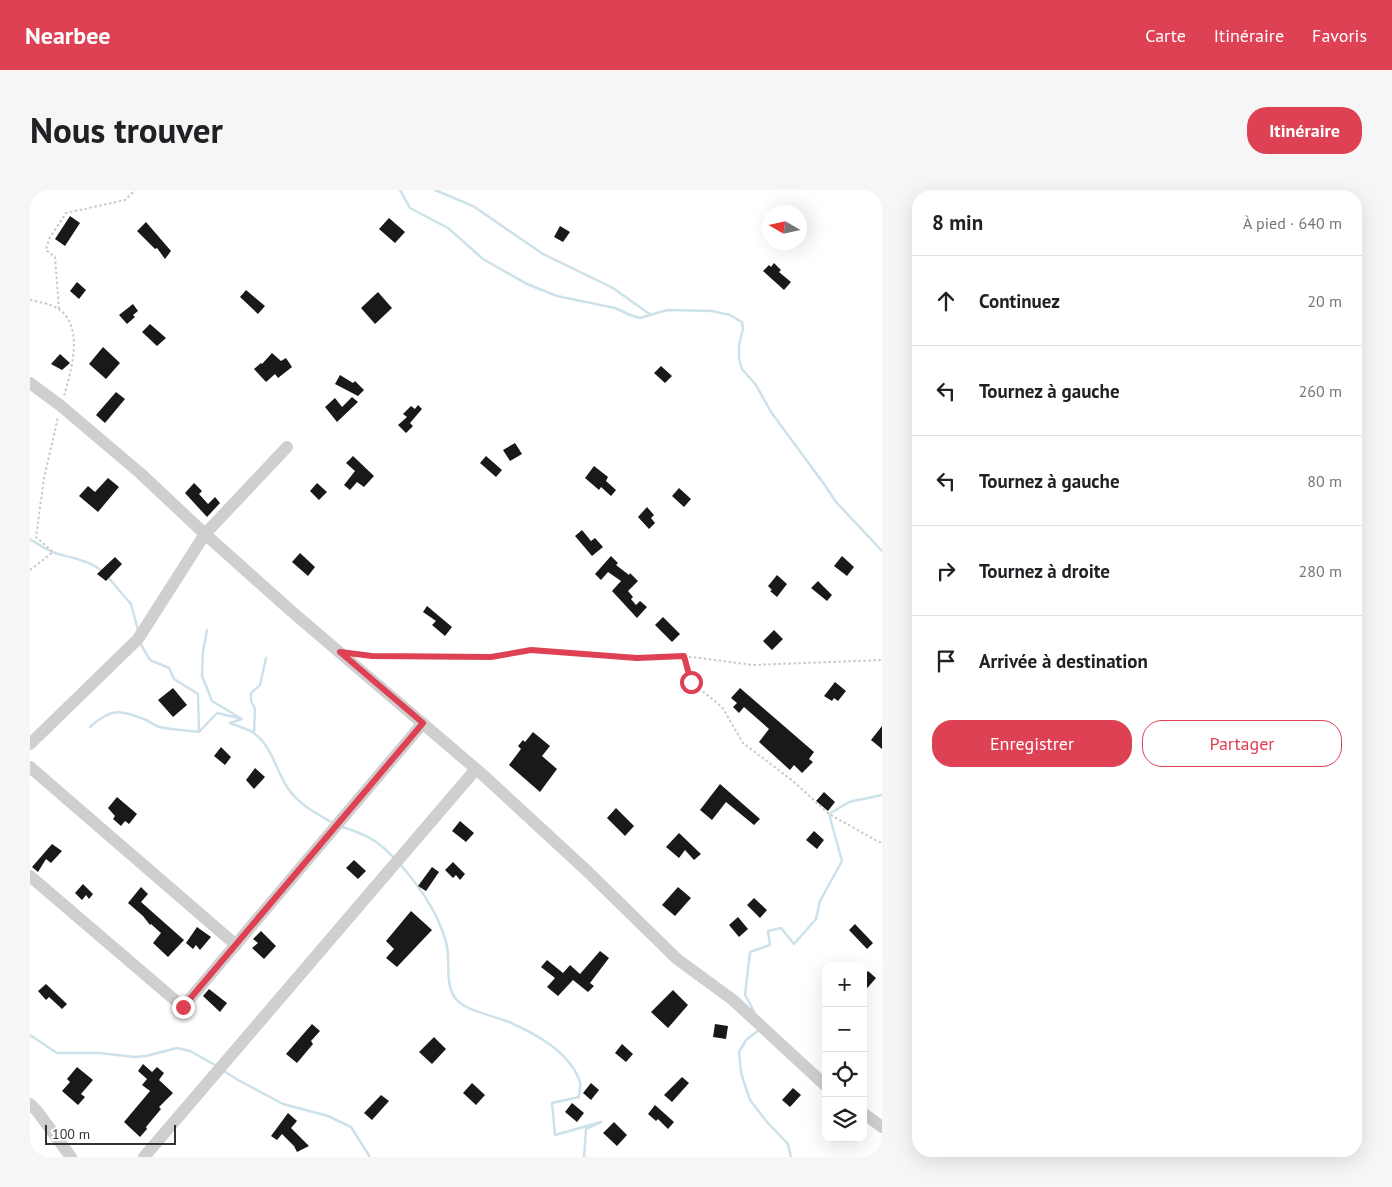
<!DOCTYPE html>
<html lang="fr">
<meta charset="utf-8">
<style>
:root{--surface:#fff;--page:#f6f6f6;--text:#202124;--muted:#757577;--line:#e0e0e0;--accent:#de4054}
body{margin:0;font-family:"PT Sans",sans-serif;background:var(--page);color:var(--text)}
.controls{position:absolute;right:15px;bottom:15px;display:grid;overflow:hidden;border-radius:10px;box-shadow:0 5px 20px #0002}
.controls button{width:45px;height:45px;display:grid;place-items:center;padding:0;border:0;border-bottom:1px solid var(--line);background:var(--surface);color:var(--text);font:25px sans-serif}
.compass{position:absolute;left:732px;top:15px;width:45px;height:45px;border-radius:50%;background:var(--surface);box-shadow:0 5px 20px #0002;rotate:279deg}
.scale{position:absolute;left:15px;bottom:12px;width:131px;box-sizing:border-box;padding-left:5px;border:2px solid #323232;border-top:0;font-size:14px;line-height:18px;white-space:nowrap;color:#323232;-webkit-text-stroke:4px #fff;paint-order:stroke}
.stop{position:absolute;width:15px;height:15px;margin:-11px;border:4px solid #de4054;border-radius:50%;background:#fff}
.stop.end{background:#de4054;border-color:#fff;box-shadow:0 1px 5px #0008}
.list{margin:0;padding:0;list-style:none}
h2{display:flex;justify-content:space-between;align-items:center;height:65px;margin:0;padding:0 20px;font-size:21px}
h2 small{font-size:16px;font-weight:400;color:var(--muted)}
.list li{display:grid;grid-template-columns:32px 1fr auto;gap:15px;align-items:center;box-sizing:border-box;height:90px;padding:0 20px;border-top:1px solid var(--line)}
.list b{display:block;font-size:19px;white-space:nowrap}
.list em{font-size:16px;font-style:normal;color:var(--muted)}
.actions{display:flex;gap:10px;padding:15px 20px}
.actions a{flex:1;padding:11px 0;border:1px solid var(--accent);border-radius:20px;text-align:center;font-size:18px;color:var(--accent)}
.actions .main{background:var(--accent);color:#fff}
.icon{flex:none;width:28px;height:28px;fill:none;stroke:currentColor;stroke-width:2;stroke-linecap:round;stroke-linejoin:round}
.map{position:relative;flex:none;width:852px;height:967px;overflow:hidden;border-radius:20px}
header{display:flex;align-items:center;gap:30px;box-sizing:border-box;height:70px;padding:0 25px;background:var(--accent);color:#fff}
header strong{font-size:24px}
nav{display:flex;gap:28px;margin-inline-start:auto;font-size:18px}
.intro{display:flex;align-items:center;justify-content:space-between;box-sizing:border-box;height:120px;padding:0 30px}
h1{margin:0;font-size:35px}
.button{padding:12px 22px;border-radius:20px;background:var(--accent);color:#fff;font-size:18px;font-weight:700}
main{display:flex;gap:30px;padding:0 30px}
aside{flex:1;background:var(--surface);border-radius:20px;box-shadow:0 5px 20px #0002}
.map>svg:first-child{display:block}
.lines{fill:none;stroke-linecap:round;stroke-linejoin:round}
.stream{stroke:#cde1ea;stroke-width:2.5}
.building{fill:#191919}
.path{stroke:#c9c9c9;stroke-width:2;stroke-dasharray:2.5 2.5;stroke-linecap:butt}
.minor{stroke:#cfcfcf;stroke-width:12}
.route{stroke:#de4054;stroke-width:6}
</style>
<header>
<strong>Nearbee</strong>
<nav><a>Carte</a><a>Itinéraire</a><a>Favoris</a></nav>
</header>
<div class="intro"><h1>Nous trouver</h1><a class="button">Itinéraire</a></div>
<main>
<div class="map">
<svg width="852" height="967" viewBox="0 0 852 967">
<rect width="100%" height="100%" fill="#fff"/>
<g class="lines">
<!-- stream -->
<path class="stream" d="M370 0 380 18 418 38 453 69 497 94 527 106 585 118 600 125 610 128 637 120 682 121 700 125 712 132 713 139 709 155V169L712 179 726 195 741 222 794 294 806 312 852 361
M405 0 443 16 513 64 583 98 621 125
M0 349C8 354 16 360 25 363 41 368 60 370 73 382
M77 386 101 414 108 440
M177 440 173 461 172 486 182 511 212 529 200 533C207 536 222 540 225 544 242 557 246 580 257 597 268 614 286 623 303 633
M110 453 120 470 139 478 144 489 168 504 169 542 187 523 209 528
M60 537C81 518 90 519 116 530 121 532 125 536 130 537 142 540 156 540 169 542
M224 542 225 519 221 511V503L230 495 236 468
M310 636C334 644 347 649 364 668
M370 674C390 697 408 722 416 752 422 771 411 802 433 815 446 823 464 826 479 832 506 844 540 862 550 892 551 896 549 903 549 907L522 913 525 945 571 932 556 939 554 967
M724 821 715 805 720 762 740 755 738 741 751 738 764 754 786 729 790 711 812 671 799 624 819 612 852 605
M729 840 716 850 709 862 711 883 720 910 737 932 758 954 761 967
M0 845 27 863H70L104 867 116 866 147 858 160 861 187 876
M194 881 208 890 253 914 298 926 321 937 340 967"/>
</g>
<!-- building -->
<path class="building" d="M40 26 50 33 35 56 25 49Z
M359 28 375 42 365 53 349 39Z
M116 32 141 61 135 69 127 58 125 59 107 41Z
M530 36 540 42 533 52 524 47Z
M744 73 751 80 749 82 761 92 754 100 733 81 739 75 741 77Z
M47 92 56 100 49 109 40 101Z
M216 100 235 116 228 124 210 107Z
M348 102 362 118 345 134 331 118Z
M103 114 108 121 103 125 105 127 97 134 89 125Z
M120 134 136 148 127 156 112 142Z
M73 157 90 173 76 189 59 174Z
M242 163 251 171 256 168 262 177 248 188 245 184 236 192 224 179 231 173 232 174Z
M30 164 40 173 32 180 21 174Z
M631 176 642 186 635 193 624 183Z
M310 185 323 193 325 191 334 200 328 206 305 194Z
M86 202 95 209 75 233 66 225Z
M322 207 328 212 307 232 295 217 305 208 312 217Z
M388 215 392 219 380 233 383 236 376 243 368 235 377 227 373 224 381 216 385 219Z
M485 253 492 264 480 271 473 260Z
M323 266 344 286 334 297 327 292 320 300 314 295 325 281 316 273Z
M456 266 472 280 466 287 450 273Z
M564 276 578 287 576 291 586 300 581 306 571 297 569 300 555 288Z
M78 288 89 297 68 322 49 306 58 296 65 302Z
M164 293 172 301 169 304 178 314 185 307 190 313 177 327 155 303Z
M287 293 297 302 289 310 280 301Z
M649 298 661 309 654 317 642 306Z
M617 317 624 325 621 328 625 333 619 339 608 327Z
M552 340 561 351 565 348 573 357 562 366 545 346Z
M270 363 285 377 278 386 262 372Z
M581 366 588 373 586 375 599 385 600 383 608 391 598 401 603 407 601 409 606 415 610 411 617 417 607 428 582 401 591 391 578 382 571 390 565 384Z
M812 366 824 377 817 386 804 376Z
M85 367 92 374 76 391 67 384Z
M747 385 757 394 747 407 740 401 742 400 738 396Z
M788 391 802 405 797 411 781 398Z
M397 416 422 437 415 446 402 435 406 431 393 422Z
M633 427 650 444 642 452 625 435Z
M744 440 753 449 742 460 733 451Z
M805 492 816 501 808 511 804 508 802 511 794 506Z
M143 498 157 515 143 527 128 510Z
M710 498 784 562 779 569 783 572 772 583 764 575 760 580 729 552 739 539 714 517 709 523 703 517 707 513 701 508Z
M852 536V559L841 550Z
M503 542 520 556 512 566 527 579 510 602 479 575 491 559 488 556 493 550 495 552Z
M191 557 201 567 195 575 184 566Z
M225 578 235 587 224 599 216 590Z
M690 594 730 629 724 635 696 612 682 630 670 620Z
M794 602 805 612 798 621 786 611Z
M87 607 107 624 99 634 95 631 91 636 83 629 85 626 78 618Z
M586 618 604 636 595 646 577 628Z
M430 631 444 643 436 652 422 641Z
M784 641 794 650 787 659 776 650Z
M649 643 671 664 664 670 655 660 649 668 636 657Z
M22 654 32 661 21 673 16 669 8 682 2 677Z
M324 670 336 681 328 689 316 678Z
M423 672 435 684 430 690 426 685 423 688 415 680Z
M402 677 409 682 396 701 388 696Z
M53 694 63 704 59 709 56 705 52 710 45 703Z
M111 697 118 704 111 712 154 750 138 767 123 753 131 743 121 734 120 735 113 726 98 713Z
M648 697 661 708 645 726 632 715Z
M724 708 737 720 730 728 717 715Z
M381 721 402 740 367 777 356 768 364 759 356 751Z
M708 727 718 739 709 747 699 735Z
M825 734 843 753 837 759 819 740Z
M167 737 181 747 170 760 166 755 163 759 156 753Z
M231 741 246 756 234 769 222 758 228 753 223 749Z
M570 761 579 768 560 793 564 796 558 802 543 790 528 806 517 797 525 788 511 777 517 770 533 783 540 775 550 784Z
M838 781 846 788 833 803V787Z
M16 794 37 814 32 819 19 807 16 810 8 801Z
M179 799 197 813 190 822 173 806Z
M643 800 658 815 638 838 621 822Z
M282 834 290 841 281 851 283 854 267 873 256 864Z
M685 834 698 836 696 849 683 847Z
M404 847 416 859 402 874 389 862Z
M592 854 603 864 596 872 585 863Z
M113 874 122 882 127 877 134 883 129 890 143 903 129 917 131 919 116 937 117 939 110 947 94 932 120 901 112 895 117 889 108 881Z
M47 877 63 890 51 904 55 907 48 915 32 901 40 892 37 889Z
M652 887 659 893 642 912 634 905Z
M442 893 455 905 446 915 433 903Z
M561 893 569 900 561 910 553 903Z
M763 898 771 905 760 917 752 910Z
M351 905 359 911 342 930 334 923Z
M542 913 554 923 547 932 535 922Z
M625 915 644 932 638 939 628 929 626 931 618 924Z
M258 923 267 931 261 938 279 956 267 962 264 956 252 944 247 950 241 946Z
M584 932 597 945 587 956 573 943Z"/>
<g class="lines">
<!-- path -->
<path class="path" d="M0 110C9 112 22 114 30 120 54 138 41 182 34 206
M29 119 25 67 16 60 19 49 36 23 95 10 105 0
M0 380 23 362 6 347 14 288 28 227
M327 464 342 466 461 467 501 460 607 468 654 466 661 492 692 517 713 553 763 591 799 624 849 652H852
M654 466 723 475 852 470"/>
<!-- minor -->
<path class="minor" d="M0 193 31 216 110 283 175 344 260 420 453 585 557 681 647 769 703 810 796 896
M0 554 108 449 175 344 257 257
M0 577 206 755
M0 686 153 817 393 533
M0 914 7 921 41 967
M833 923 852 937
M114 967 446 579"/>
</g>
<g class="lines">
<!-- route -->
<path class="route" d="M153 817 393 533 310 462 342 466 461 467 501 460 607 468 654 466 661 492"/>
</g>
</svg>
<div class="controls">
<button>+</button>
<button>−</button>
<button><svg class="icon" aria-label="locate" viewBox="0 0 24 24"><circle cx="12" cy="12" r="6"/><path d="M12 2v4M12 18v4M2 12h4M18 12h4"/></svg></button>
<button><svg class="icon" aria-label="layers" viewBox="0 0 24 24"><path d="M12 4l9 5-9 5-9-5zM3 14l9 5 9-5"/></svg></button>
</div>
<svg class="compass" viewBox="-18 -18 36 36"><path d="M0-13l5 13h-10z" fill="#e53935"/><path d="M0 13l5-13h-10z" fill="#757577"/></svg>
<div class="scale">100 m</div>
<div class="stop" style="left:661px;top:492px"></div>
<div class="stop end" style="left:153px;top:817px"></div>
</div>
<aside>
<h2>8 min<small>À pied · 640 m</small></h2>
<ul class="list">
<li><svg class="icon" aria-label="ahead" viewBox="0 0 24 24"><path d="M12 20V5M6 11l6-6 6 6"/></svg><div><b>Continuez</b></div><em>20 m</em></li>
<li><svg class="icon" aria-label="left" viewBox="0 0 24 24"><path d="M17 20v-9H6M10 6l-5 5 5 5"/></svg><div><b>Tournez à gauche</b></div><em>260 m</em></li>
<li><svg class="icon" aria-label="left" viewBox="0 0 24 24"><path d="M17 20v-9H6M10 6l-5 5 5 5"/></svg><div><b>Tournez à gauche</b></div><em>80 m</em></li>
<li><svg class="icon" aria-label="right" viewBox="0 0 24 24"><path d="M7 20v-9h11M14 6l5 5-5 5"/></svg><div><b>Tournez à droite</b></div><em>280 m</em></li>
<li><svg class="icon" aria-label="arrive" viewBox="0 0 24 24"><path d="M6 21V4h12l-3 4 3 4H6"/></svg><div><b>Arrivée à destination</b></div></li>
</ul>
<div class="actions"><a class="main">Enregistrer</a><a>Partager</a></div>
</aside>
</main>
